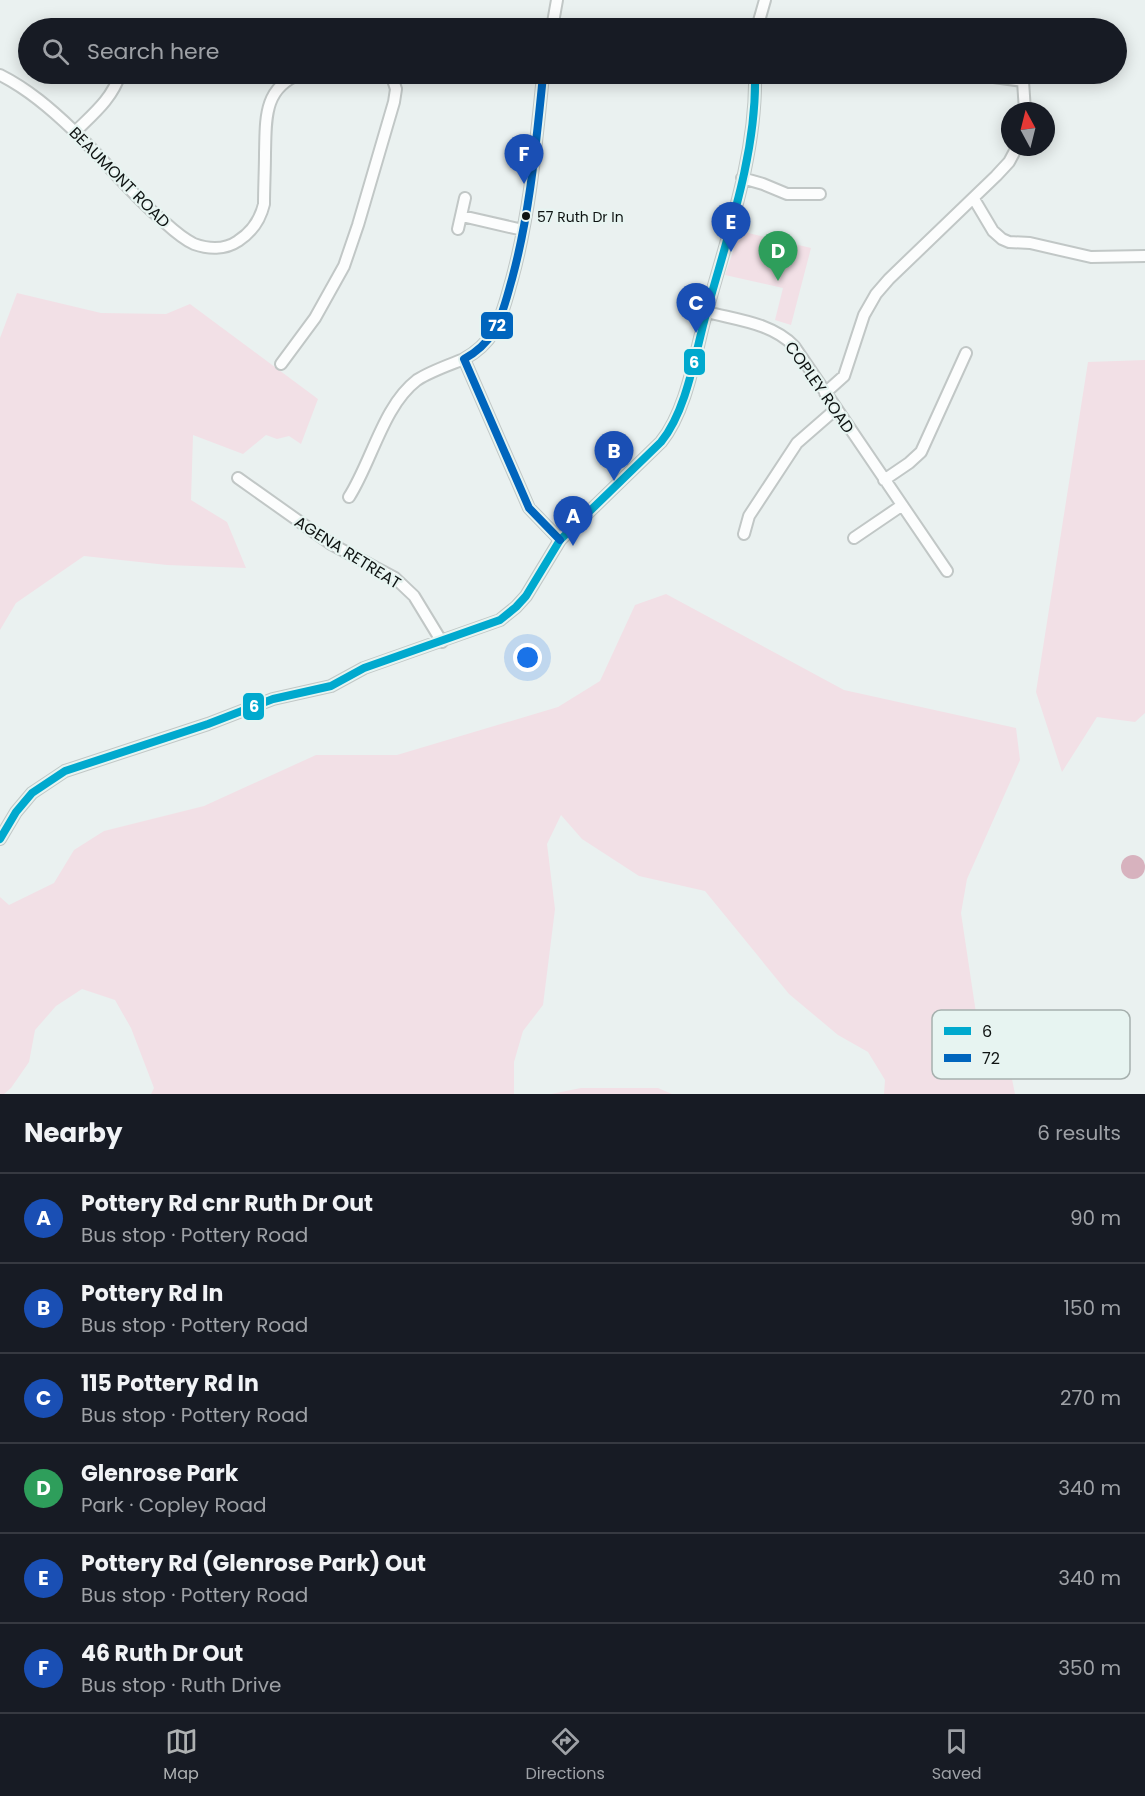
<!DOCTYPE html>
<meta charset="utf-8">
<style>
:root{--surface:#171b24;--page:#20242c;--text:#f1f3f6;--muted:#9ea1a6;--line:#363941;--accent:#aeb1b2}
body{margin:0;font-family:Poppins,sans-serif;background:var(--page);color:var(--text)}
.compass{position:absolute;left:1001px;top:102px;width:54px;height:54px;border-radius:50%;background:var(--surface);box-shadow:0 3px 15px #0003;rotate:353deg}
.you{position:absolute;left:528px;top:658px;width:21px;height:21px;margin:-15px;border:4px solid #fff;border-radius:50%;background:#1a73e8;box-shadow:0 0 0 9px #1a73e833}
.badge{display:grid;place-items:center;width:39px;height:39px;border-radius:50%;background:var(--accent);color:#fff;font-size:20px;font-weight:700}
.pin{position:absolute;translate:-50% -50px;filter:drop-shadow(0 2px 3px #0008)}
.pin::after{content:'';position:absolute;top:32px;width:21px;height:18px;background:inherit;clip-path:polygon(0 0,100% 0,50% 100%)}
.list{margin:0;padding:0;list-style:none}
h2{display:flex;justify-content:space-between;align-items:center;height:78px;margin:0;padding:0 24px;font-size:26px}
h2 small{font-size:20px;font-weight:400;color:var(--muted)}
.list li{display:grid;grid-template-columns:39px 1fr auto;gap:18px;align-items:center;box-sizing:border-box;height:90px;padding:0 24px;border-top:2px solid var(--line)}
.list b{display:block;font-size:22px;white-space:nowrap}
.list p{margin:0;font-size:20px;white-space:nowrap;color:var(--muted)}
.list em{font-size:20px;font-style:normal;color:var(--muted)}
.icon{flex:none;width:33px;height:33px;fill:none;stroke:currentColor;stroke-width:2;stroke-linecap:round;stroke-linejoin:round}
.map{position:relative;flex:none;width:1145px;height:1094px;overflow:hidden}
.search{position:absolute;background:var(--surface);box-shadow:0 3px 15px #0003;left:18px;right:18px;top:18px;height:66px;display:flex;align-items:center;gap:15px;box-sizing:border-box;padding:0 21px;border-radius:33px;color:var(--muted);font-size:22px}
.sheet{height:618px;background:var(--surface)}
nav{display:flex;justify-content:space-around;align-items:center;box-sizing:border-box;height:84px;border-top:2px solid var(--line);background:var(--surface);font-size:16px;color:var(--muted)}
nav a{display:grid;justify-items:center;gap:3px}
nav .on{color:var(--accent)}
.map>svg:first-child{display:block}
.green{fill:#f2e0e6}
.water{fill:#d7b2be}
.lines{fill:none;stroke-linecap:round;stroke-linejoin:round}
.minor-casing{stroke:#c1c7c6;stroke-width:14}
.minor{stroke:#fcfdfd;stroke-width:10}
.bus-1-casing{stroke:#e7f4f1;stroke-width:12}
.bus-2-casing{stroke:#e7f4f1;stroke-width:12}
.bus-1{stroke:#00a9ce;stroke-width:8}
.bus-2{stroke:#0065bd;stroke-width:8}
.bus-dot{fill:#0e1312;stroke:#e7f4f1;stroke-width:2}
.labels{text-anchor:middle;stroke-width:4.5;stroke-linejoin:round;paint-order:stroke}
.bus-label{font-size:14px;fill:#0e1312;stroke:#e7f4f1;text-anchor:start}
.street-label{font-size:16px;fill:#0e1312;stroke:#e7f4f1}
.key{fill:#e7f4f1;stroke:#a6b0ae;stroke-width:1.5}
.key-label{font-size:16px;fill:#0e1312}
.line-badge{stroke:#e7f4f1;stroke-width:2}
.badge-label{font-size:16px;text-anchor:middle;font-weight:bold;fill:#fff}
</style>
<div class="map">
<svg width="1145" height="1094" viewBox="0 0 1145 1094">
<rect width="100%" height="100%" fill="#eaf1f0"/>
<!-- green -->
<path class="green" d="M740 231 811 248 791 325 775 320 783 288 725 275Z
M17 293 101 313 166 314 190 304 318 399 301 444 289 436 277 439 266 435 243 454 193 435 191 500 227 522 246 568 167 565 84 556 16 603 0 630V338Z
M1145 360V713L1135 722 1097 717 1062 772 1036 692 1088 362Z
M666 594 844 690 1016 728 1020 760 967 879 961 913 976 1013 1011 1074 1015 1094H884L885 1080 868 1052 838 1035 789 994 705 891 639 876 582 839 561 815 547 844 555 909 543 1005 523 1031 514 1062V1094H151L154 1088 131 1028 115 1000 82 989 56 1006 35 1030 29 1062 11 1088 4 1094H0V897L9 905 54 883 74 850 104 831 204 806 316 755H397L558 707 600 681 635 605Z
M581 1088H658L672 1094H551Z"/>
<!-- water -->
<path class="water" d="M1121 867a12 12 0 1 1 24 0a12 12 0 1 1-24 0Z"/>
<g class="lines">
<defs>
<path id="minor" d="M552 28 557 0
M757 28 765 0
M972 74 1023 81 1025 111
M0 75C28 89 51 109 73 130 104 159 129 192 161 219 171 228 181 238 194 244 208 249 225 250 238 241 252 232 260 221 264 204 264 187 265 170 265 153 266 120 263 88 300 74
M489 76 490 74
M543 76C536 143 530 213 512 279 507 296 503 315 494 331 486 344 477 352 464 359L529 508 560 540
M75 132C93 114 112 99 120 74
M742 178 763 184 787 194H820
M974 199 993 231 1002 239 1009 242 1030 243 1091 257 1145 256
M462 216 523 230
M458 229 465 198
M707 312C737 320 772 323 794 346L947 571
M281 364 315 318 344 266 358 225 394 102 396 89 391 74
M825 393 844 376 864 315 876 294 889 279 996 176 1009 162 1017 147
M238 478 331 544 395 578 414 596 442 642
M884 480 909 463 921 452 966 353
M349 497C372 461 383 406 417 380 431 371 449 365 464 359
M744 534 749 516 797 443 836 409
M854 538 901 506
M0 839 16 812 32 793 65 771 208 724 273 699 331 686 364 668 500 620 516 607 526 596 560 540 661 442C687 410 695 354 706 314 727 237 757 154 755 74"/>
</defs>
<!-- minor casing -->
<use href="#minor" class="minor-casing"/>
<!-- minor -->
<use href="#minor" class="minor"/>
<defs>
<path id="bus-1" d="M0 839 16 812 32 793 65 771 208 724 273 699 331 686 364 668 500 620 516 607 526 596 560 540 661 442C687 410 695 354 706 314 727 237 757 154 755 74"/>
<path id="bus-2" d="M543 76C536 143 530 213 512 279 507 296 503 315 494 331 486 344 477 352 464 359L529 508 560 540"/>
</defs>
<!-- bus-1 casing -->
<use href="#bus-1" class="bus-1-casing"/>
<!-- bus-2 casing -->
<use href="#bus-2" class="bus-2-casing"/>
<!-- bus-1 -->
<use href="#bus-1" class="bus-1"/>
<!-- bus-2 -->
<use href="#bus-2" class="bus-2"/>
</g>
<!-- markers -->
<circle class="bus-dot" cx="526" cy="216" r="5"/>
<g class="labels">
<!-- bus labels -->
<g class="bus-label">
<text x="537" y="222">57 Ruth Dr In</text>
</g>
<!-- street labels -->
<g class="street-label">
<text transform="translate(120 177) rotate(45)" y="6">BEAUMONT ROAD</text>
<text transform="translate(820 387) rotate(55)" y="6">COPLEY ROAD</text>
<text transform="translate(348 552) rotate(32)" y="6">AGENA RETREAT</text>
</g>
</g>
<!-- legend -->
<rect x="932" y="1010" width="198" height="69" rx="9" class="key"/>
<rect x="944" y="1027" width="27" height="8" fill="#00a9ce"/>
<rect x="944" y="1054" width="27" height="8" fill="#0065bd"/>
<g class="key-label">
<text x="982" y="1037">6</text>
<text x="982" y="1064">72</text>
</g>
<g class="line-badge">
<rect x="480" y="311" width="34" height="29" rx="6" fill="#0065bd"/>
<rect x="683" y="348" width="23" height="28" rx="6" fill="#00a9ce"/>
<rect x="242" y="692" width="23" height="29" rx="6" fill="#00a9ce"/>
</g>
<g class="badge-label">
<text x="497" y="331">72</text>
<text x="694" y="368">6</text>
<text x="254" y="712">6</text>
</g>
</svg>
<svg class="compass" viewBox="-18 -18 36 36"><path d="M0-13l5 13h-10z" fill="#e53935"/><path d="M0 13l5-13h-10z" fill="#9ea1a6"/></svg>
<div class="you"></div>
<div class="pin badge" style="left:573px;top:546px;background:#1a4fb4">A</div>
<div class="pin badge" style="left:614px;top:481px;background:#1a4fb4">B</div>
<div class="pin badge" style="left:696px;top:333px;background:#1a4fb4">C</div>
<div class="pin badge" style="left:778px;top:281px;background:#2e9e5b">D</div>
<div class="pin badge" style="left:731px;top:252px;background:#1a4fb4">E</div>
<div class="pin badge" style="left:524px;top:184px;background:#1a4fb4">F</div>
<div class="search"><svg class="icon" aria-label="search" viewBox="0 0 24 24"><circle cx="10" cy="10" r="6"/><path d="M15 15l6 6"/></svg>Search here</div>
</div>
<section class="sheet">
<h2>Nearby<small>6 results</small></h2>
<ul class="list">
<li><span class="badge" style="background:#1a4fb4">A</span><div><b>Pottery Rd cnr Ruth Dr Out</b><p>Bus stop · Pottery Road</p></div><em>90 m</em></li>
<li><span class="badge" style="background:#1a4fb4">B</span><div><b>Pottery Rd In</b><p>Bus stop · Pottery Road</p></div><em>150 m</em></li>
<li><span class="badge" style="background:#1a4fb4">C</span><div><b>115 Pottery Rd In</b><p>Bus stop · Pottery Road</p></div><em>270 m</em></li>
<li><span class="badge" style="background:#2e9e5b">D</span><div><b>Glenrose Park</b><p>Park · Copley Road</p></div><em>340 m</em></li>
<li><span class="badge" style="background:#1a4fb4">E</span><div><b>Pottery Rd (Glenrose Park) Out</b><p>Bus stop · Pottery Road</p></div><em>340 m</em></li>
<li><span class="badge" style="background:#1a4fb4">F</span><div><b>46 Ruth Dr Out</b><p>Bus stop · Ruth Drive</p></div><em>350 m</em></li>
</ul>
</section>
<nav>
<a class="on"><svg class="icon" aria-label="map" viewBox="0 0 24 24"><path d="M3 6l6-2 6 2 6-2v14l-6 2-6-2-6 2zM9 4v14M15 6v14"/></svg>Map</a>
<a><svg class="icon" aria-label="directions" viewBox="0 0 24 24"><path d="M12 3l9 9-9 9-9-9zM9 14v-3h6M13 9l2 2-2 2"/></svg>Directions</a>
<a><svg class="icon" aria-label="saved" viewBox="0 0 24 24"><path d="M7 4h10v16l-5-4-5 4z"/></svg>Saved</a>
</nav>
